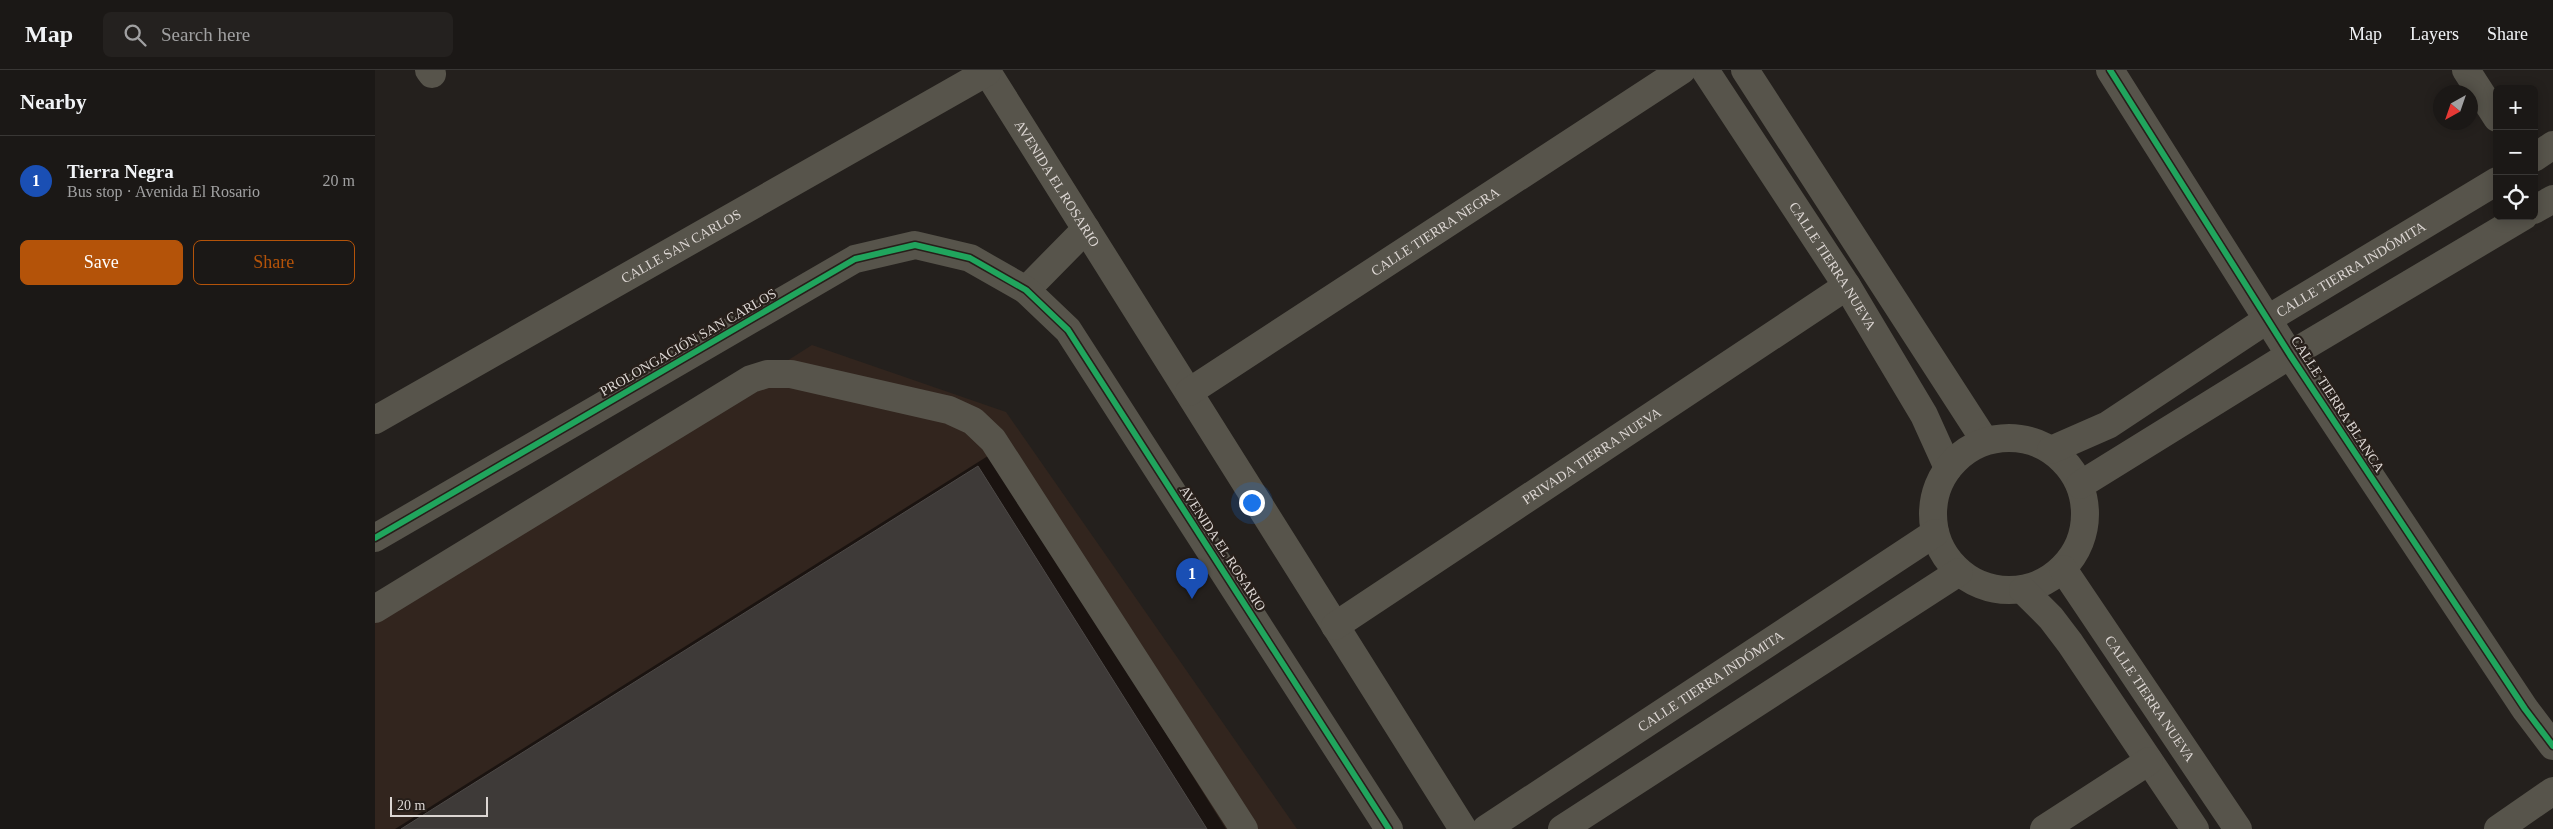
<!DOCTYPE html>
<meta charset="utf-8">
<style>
:root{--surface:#1b1816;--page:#24211f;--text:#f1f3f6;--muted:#a0a0a1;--line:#393735;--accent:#b45309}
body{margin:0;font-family:"Times New Roman",serif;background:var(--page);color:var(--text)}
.controls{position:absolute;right:15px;top:15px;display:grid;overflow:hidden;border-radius:8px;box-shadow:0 2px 12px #0003}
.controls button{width:45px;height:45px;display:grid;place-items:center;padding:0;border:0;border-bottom:1px solid var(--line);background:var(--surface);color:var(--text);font:25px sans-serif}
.compass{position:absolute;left:2058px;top:15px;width:45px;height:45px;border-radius:50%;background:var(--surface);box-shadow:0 2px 12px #0003;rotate:220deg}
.scale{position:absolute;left:15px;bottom:12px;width:98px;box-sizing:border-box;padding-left:5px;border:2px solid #dcd6d3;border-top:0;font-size:14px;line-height:18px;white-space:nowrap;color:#dcd6d3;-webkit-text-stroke:4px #271f1a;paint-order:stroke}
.you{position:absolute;left:876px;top:432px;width:18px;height:18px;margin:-12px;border:4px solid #fff;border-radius:50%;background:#1a73e8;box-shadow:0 0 0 8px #1a73e833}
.badge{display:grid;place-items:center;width:32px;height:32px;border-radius:50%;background:var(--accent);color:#fff;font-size:16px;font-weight:700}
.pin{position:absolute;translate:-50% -41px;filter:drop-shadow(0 1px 2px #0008)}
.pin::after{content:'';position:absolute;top:26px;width:18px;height:15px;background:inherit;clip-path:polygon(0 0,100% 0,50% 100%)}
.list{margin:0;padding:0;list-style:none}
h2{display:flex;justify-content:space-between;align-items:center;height:65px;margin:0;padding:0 20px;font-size:21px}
h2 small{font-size:16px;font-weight:400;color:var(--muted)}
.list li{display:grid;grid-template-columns:32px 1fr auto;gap:15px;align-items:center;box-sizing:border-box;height:90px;padding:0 20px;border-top:1px solid var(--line)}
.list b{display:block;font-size:19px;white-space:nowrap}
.list p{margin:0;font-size:16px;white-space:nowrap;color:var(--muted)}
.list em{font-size:16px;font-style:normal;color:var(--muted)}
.actions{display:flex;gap:10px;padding:15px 20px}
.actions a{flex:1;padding:11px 0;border:1px solid var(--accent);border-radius:8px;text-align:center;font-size:18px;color:var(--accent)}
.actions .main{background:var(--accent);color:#fff}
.icon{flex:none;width:28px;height:28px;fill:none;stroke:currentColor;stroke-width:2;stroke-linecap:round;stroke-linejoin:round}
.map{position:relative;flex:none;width:2178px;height:759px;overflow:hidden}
header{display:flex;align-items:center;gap:30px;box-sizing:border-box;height:70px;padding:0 25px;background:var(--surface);border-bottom:1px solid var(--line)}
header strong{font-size:24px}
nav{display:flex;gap:28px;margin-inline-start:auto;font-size:18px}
.search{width:350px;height:45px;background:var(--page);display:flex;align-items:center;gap:12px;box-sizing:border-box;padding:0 18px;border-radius:8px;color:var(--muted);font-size:19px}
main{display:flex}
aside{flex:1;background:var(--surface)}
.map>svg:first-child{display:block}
.built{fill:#32251e}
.shadow{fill:#0007}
.building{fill:#3e3a38;stroke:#4d4947}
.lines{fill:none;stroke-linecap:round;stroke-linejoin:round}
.minor{stroke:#57544b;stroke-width:28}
.cycleway-casing{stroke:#271f1a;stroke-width:9}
.cycleway{stroke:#20a55d;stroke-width:6}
.labels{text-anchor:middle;stroke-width:4.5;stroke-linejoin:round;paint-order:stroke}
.street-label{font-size:14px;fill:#dcd6d3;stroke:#271f1a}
</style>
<header>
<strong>Map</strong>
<div class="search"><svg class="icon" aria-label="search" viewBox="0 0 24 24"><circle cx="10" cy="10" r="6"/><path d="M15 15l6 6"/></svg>Search here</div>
<nav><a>Map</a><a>Layers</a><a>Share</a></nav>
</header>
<main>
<aside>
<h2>Nearby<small></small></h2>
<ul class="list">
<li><span class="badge" style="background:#1a4fb4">1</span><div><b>Tierra Negra</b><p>Bus stop · Avenida El Rosario</p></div><em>20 m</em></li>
</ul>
<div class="actions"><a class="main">Save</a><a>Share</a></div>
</aside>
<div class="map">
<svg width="2178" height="759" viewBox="0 0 2178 759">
<rect width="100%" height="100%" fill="#24201d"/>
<!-- built -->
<path class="built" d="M437 275 631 342 922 759H0V553Z"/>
<!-- shadow -->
<path class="shadow" d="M616 384 851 759H20Z"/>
<!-- building -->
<path class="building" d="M603 396 832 759H26Z"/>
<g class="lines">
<!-- minor -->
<g class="minor">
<path d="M54 0 57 4"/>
<path id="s1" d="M611 0 1088 759"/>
<path id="s2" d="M1330 0 1472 216 1549 345 1573 398"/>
<path d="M1370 0 1610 371"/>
<path d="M1735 0 1915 285 2150 639 2178 676"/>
<path d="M2091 0 2122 48"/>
<path d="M2159 88 2178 75"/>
<path d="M2159 140 2178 129"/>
<path d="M651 220 711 159"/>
<path id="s3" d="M814 322 1307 0"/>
<path id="s4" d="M0 350 612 2"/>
<circle cx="1634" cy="444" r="76"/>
<path id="s5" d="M1676 380 1733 355 1893 249 2122 111"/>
<path d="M1705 415 1915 285 2149 146"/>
<path d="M0 468 480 189 540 175 595 188 651 220 693 260 1014 759"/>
<path id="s6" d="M1688 499 1863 759"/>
<path d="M1648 520 1676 548 1695 573 1820 759"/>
<path d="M0 539 376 309 392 304H416L574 340 598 351 618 370 869 759"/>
<path id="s7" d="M960 556 1472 216"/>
<path id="s8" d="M1111 759 1560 463"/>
<path d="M1187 759 1584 502"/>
<path d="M1669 759 1774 691"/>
<path d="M2123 759 2178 721"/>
</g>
<defs>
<path id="cycleway" d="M1735 0 1915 285 2150 639 2178 676
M0 468 480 189 540 175 595 188 651 220 693 260 1014 759"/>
</defs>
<!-- cycleway casing -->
<use href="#cycleway" class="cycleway-casing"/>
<!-- cycleway -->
<use href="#cycleway" class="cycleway"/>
</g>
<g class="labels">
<!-- street labels -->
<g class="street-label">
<text dy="5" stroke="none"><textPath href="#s1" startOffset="134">AVENIDA EL ROSARIO</textPath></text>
<text dy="5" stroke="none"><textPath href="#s3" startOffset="294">CALLE TIERRA NEGRA</textPath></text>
<text dy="5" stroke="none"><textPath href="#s4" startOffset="352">CALLE SAN CARLOS</textPath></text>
<text dy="5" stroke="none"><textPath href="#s2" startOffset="234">CALLE TIERRA NUEVA</textPath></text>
<text dy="5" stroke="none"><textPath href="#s5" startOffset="351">CALLE TIERRA INDÓMITA</textPath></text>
<text transform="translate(313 272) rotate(-30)" y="5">PROLONGACIÓN SAN CARLOS</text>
<text transform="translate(1963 334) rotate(57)" y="5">CALLE TIERRA BLANCA</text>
<text dy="5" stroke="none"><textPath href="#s7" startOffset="308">PRIVADA TIERRA NUEVA</textPath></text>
<text transform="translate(848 478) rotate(57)" y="5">AVENIDA EL ROSARIO</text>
<text dy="5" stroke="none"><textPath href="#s8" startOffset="269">CALLE TIERRA INDÓMITA</textPath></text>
<text dy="5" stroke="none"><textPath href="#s6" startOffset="156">CALLE TIERRA NUEVA</textPath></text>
</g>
</g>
</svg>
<div class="controls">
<button>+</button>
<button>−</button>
<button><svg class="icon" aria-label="locate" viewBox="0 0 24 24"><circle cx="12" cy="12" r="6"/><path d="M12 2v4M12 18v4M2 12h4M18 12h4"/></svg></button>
</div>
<svg class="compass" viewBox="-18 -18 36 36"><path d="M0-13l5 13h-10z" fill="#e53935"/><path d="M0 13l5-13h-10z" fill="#a0a0a1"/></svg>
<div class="scale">20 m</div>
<div class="you"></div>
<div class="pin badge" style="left:817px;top:529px;background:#1a4fb4">1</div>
</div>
</main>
